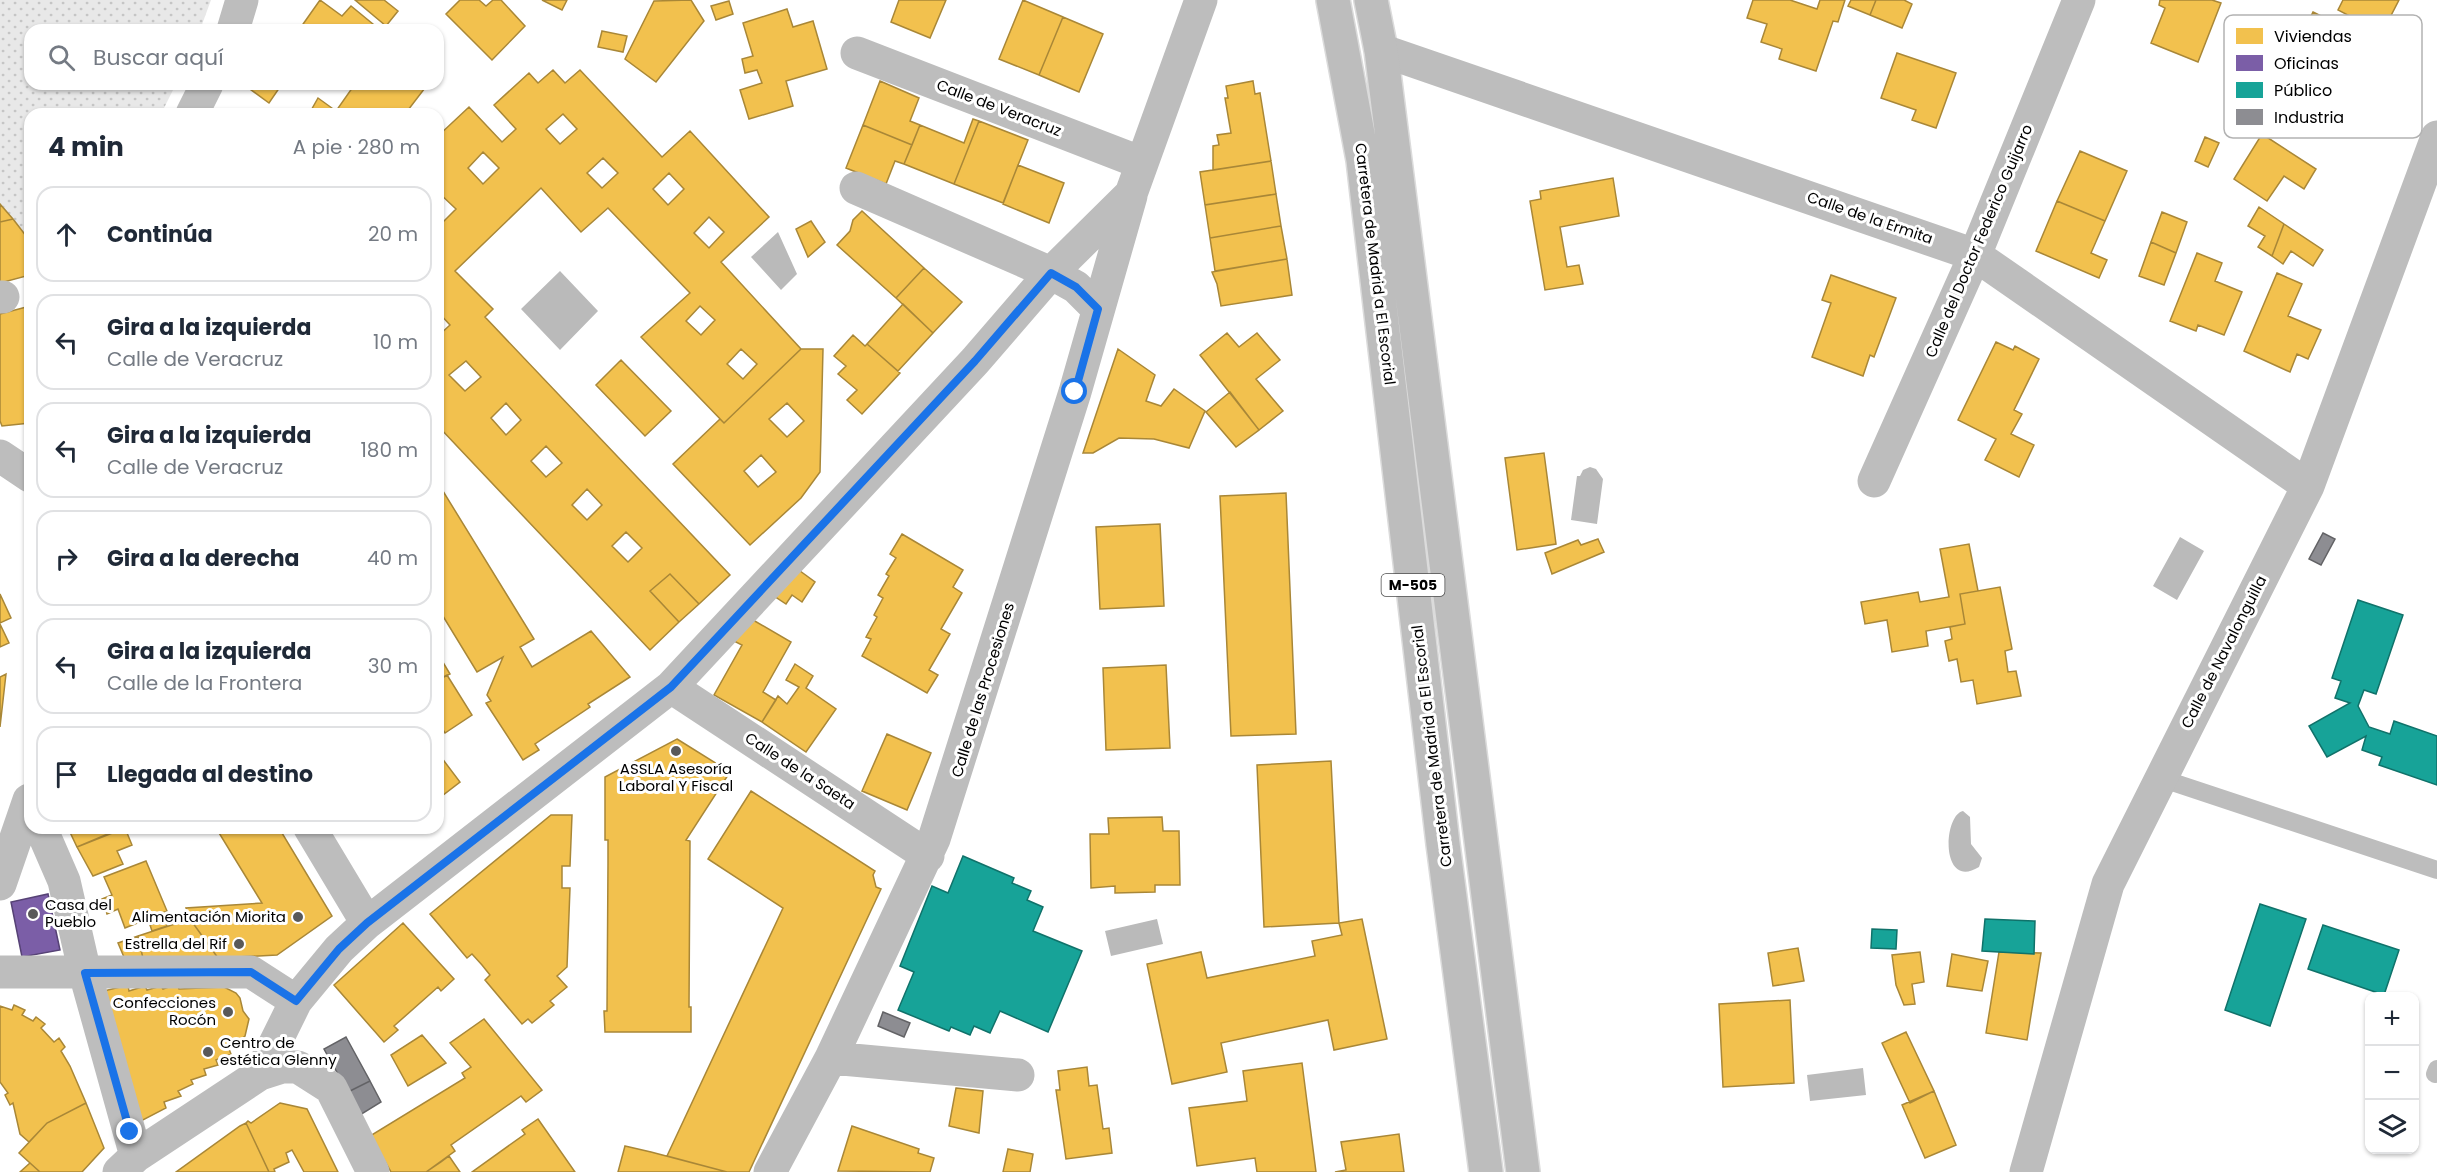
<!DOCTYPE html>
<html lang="es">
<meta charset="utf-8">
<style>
:root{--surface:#fff;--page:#f6f6f7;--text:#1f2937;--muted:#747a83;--line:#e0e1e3}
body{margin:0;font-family:Poppins,sans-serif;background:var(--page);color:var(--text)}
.controls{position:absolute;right:18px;bottom:18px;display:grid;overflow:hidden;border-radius:12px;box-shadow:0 2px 4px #0004}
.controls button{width:54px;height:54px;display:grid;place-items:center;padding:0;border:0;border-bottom:2px solid var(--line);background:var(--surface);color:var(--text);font:30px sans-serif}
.stop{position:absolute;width:18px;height:18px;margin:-14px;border:4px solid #1a73e8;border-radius:50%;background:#fff}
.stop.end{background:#1a73e8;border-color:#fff;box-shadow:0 2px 6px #0008}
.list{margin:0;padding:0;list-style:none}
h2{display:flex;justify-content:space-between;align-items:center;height:78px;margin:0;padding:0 24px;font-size:26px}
h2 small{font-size:20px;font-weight:400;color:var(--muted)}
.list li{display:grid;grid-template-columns:39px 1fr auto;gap:18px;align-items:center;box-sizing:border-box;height:96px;margin:0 12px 12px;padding:0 12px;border:2px solid var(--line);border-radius:18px}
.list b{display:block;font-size:22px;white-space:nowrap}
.list p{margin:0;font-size:20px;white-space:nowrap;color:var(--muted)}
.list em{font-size:20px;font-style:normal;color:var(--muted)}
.icon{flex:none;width:33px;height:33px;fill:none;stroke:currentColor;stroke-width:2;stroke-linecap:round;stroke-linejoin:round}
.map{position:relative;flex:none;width:2437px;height:1172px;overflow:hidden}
.search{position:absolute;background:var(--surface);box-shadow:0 2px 4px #0004;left:24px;top:24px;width:420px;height:66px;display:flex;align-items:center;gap:15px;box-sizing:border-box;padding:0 21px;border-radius:18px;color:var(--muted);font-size:22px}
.panel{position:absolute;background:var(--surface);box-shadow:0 2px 4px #0004;left:24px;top:108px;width:420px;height:726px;border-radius:18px}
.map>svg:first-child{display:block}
.grass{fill:url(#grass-dots)}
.water{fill:#bababa}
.homes{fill:#f2c14e;stroke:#a98737;stroke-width:1.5;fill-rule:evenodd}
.offices{fill:#7b5ea7;stroke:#564275;stroke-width:1.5}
.public{fill:#17a398;stroke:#10726a;stroke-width:1.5}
.industry{fill:#8d8d92;stroke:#636366;stroke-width:1.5}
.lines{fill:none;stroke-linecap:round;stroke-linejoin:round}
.highway-casing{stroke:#dbdbdb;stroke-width:36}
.lane{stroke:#bdbdbd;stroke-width:18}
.street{stroke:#bdbdbd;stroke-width:33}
.highway{stroke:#bdbdbd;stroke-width:33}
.route{stroke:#1a73e8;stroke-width:8}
.poi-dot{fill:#595959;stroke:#fff;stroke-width:2}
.labels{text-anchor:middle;stroke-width:6;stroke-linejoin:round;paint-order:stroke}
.shield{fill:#fff;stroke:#4c4c4c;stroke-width:1.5}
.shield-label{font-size:14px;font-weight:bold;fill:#000}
.street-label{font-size:15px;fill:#000;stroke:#fff}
.poi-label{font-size:15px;fill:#000;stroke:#fff;text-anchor:end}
.key{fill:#fff;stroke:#b2b2b2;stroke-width:1.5}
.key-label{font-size:16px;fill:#000}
</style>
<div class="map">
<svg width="2437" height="1172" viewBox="0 0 2437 1172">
<defs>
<pattern id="grass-dots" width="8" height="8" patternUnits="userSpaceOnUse" patternTransform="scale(1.5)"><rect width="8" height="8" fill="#e8e8e8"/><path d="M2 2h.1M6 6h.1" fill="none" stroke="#c5c5c5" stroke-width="1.8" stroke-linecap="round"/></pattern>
</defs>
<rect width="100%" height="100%" fill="#fff"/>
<!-- grass -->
<path class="grass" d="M0 0H211L200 30H30V84H176L161 114H30V241L0 204Z"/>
<!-- water -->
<path class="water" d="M778 232 797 274 781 290 751 257Z
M560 271 598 311 560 350 521 309Z
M1590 467 1596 469 1603 479 1597 524 1571 520 1577 476H1580L1583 470Z
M2180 537 2204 551 2177 600 2153 586Z
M1963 811 1970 817 1971 844 1982 858 1979 867C1940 891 1943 815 1963 811Z
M1157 919 1163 944 1111 956 1105 931Z
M1863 1068 1866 1095 1810 1101 1807 1075Z"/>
<!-- homes -->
<path class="homes" d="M320 0 342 16 351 6 379 29 304 30 301 27Z
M355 0H384L398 11 386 26Z
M460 0H479L486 6 493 0H501L525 26 492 60 446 14Z
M542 0H567L562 10Z
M691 0 704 21 656 82 625 59 654 1Z
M899 0H946L930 38 891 22Z
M1023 0 1063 17 1039 75 999 59Z
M1753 0H1790L1817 9 1820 0H1845L1838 22 1833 21 1816 71 1779 59 1782 49 1761 42 1767 24 1747 18Z
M1851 0H1876L1870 15 1848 6Z
M1876 0H1904L1912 4 1902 28 1870 15Z
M2160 0H2212L2221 3 2198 62 2151 43 2165 8 2159 5Z
M2343 0H2399L2382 33 2338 10Z
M729 1 733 14 716 20 711 6Z
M787 9 793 27 813 21 827 69 786 81 793 106 749 119 740 90 762 83 757 70 745 73 742 59 753 56 743 23Z
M2313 12 2370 40 2357 65 2354 62 2333 102 2291 81 2311 42 2301 37Z
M1063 17 1103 34 1079 92 1039 75Z
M602 31 627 36 623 52 598 47Z
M1897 53 1956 73 1936 128 1912 120 1916 110 1881 98Z
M553 70 565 83 580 70 662 157 690 131 769 217 721 262 801 349 724 423 641 337 690 293 608 208 581 232 541 188 455 271 493 309 485 317 730 575 699 604 670 574 650 591 679 622 650 650 438 426V336L450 325 438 312V221L441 224 456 209 439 193 438 195V136L469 107 502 142 516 129 494 105 529 73 538 83ZM563 114 577 129 560 144 546 129ZM483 152 499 168 483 184 468 168ZM603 158 618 173 602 188 587 173ZM669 173 684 189 668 205 653 189ZM709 217 724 232 709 248 694 233ZM700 306 715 320 701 335 686 321ZM741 349 757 364 743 379 727 364ZM466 361 481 377 465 391 449 375ZM506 403 521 420 506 435 491 418ZM546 446 562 463 546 477 531 461ZM587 489 602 505 587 520 572 505ZM626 532 642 548 628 562 612 546Z
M880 81 919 98 910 121 920 125 912 145 863 125Z
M1253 81 1255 94 1260 93 1271 161 1213 170V146L1219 145 1217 135 1231 133 1225 98H1228L1226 86Z
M243 84H282L269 103Z
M355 84H428L405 114H340L336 111Z
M318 98 336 111 340 114H309Z
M973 119 979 121 954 184 904 164 920 125 964 143Z
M979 121 1028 140 1003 203 954 184Z
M863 125 912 145 904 164 895 161 886 184 846 168Z
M2262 134 2316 169 2304 189 2284 176 2267 201 2234 179Z
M2205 137 2219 143 2208 167 2195 161Z
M2080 151 2127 171 2105 221 2057 201Z
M1271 161 1276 194 1205 205 1200 172Z
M1018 165 1064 183 1049 223 1003 204Z
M1613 178 1619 216 1560 227 1567 267 1579 265 1583 284 1545 290 1530 201 1541 199 1540 191Z
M1276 194 1281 226 1210 238 1205 205Z
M2057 201 2105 221 2091 253 2107 260 2099 278 2036 251Z
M0 204 13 219 0 222Z
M2259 207 2284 224 2272 256 2258 247 2265 236 2248 226Z
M862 211 924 268 896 298 837 245 850 231 853 220Z
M2162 212 2187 222 2176 253 2151 242Z
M13 219 30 241V275L0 283V222Z
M811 221 825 242 808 257 796 229Z
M2284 224 2323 250 2313 266 2291 251 2283 264 2272 256Z
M1281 226 1287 259 1215 271 1210 238Z
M2151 242 2176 253 2164 285 2139 276Z
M2197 253 2222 263 2215 281 2242 292 2224 335 2198 325 2196 331 2170 321Z
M1287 259 1292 295 1221 306 1217 284 1212 272Z
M924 268 962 302 933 333 896 298Z
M2277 273 2302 284 2288 316 2321 330 2308 359 2297 354 2290 372 2244 351Z
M1831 275 1896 298 1874 357 1870 355 1863 376 1812 357 1831 303 1822 300Z
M903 304 933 333 898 371 867 344Z
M30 306V423L2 426 0 421V314Z
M1227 333 1239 347 1257 333 1280 360 1256 379 1283 411 1259 430 1200 355Z
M853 335 865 346 867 344 900 373 862 414 847 400 857 390 838 374 846 366 834 356Z
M1996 342 2013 350 2015 346 2039 359 2014 410 2022 414 2011 434 2034 445 2019 477 1985 460 1996 439 1958 420Z
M801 349H823L820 472 801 498 750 545 673 464 720 419 724 423ZM787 403 804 421 787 437 769 419ZM761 455 776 472 758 487 744 471Z
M1118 349 1155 375 1146 401 1161 406 1174 389 1205 411 1189 448 1154 439 1119 438 1093 453H1083Z
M621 360 671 411 645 436 596 385Z
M1230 392 1259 430 1236 447 1206 412Z
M1544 453 1556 544 1517 550 1505 458Z
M438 483 534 639 520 647 532 667 591 631 630 677 588 704 590 707 535 744 539 750 523 760 486 703 491 701 487 695 503 657 477 672 438 608Z
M1286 493 1296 734 1231 736 1220 496Z
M1160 524 1164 606 1100 609 1096 527Z
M902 534 963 570 953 587 962 593 941 629 950 634 929 670 938 675 927 693 862 656 871 639 866 637 877 617 874 615 883 598 878 595 889 576 886 574 896 558 890 554Z
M1598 539 1604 552 1552 574 1545 553 1578 540 1581 545Z
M1969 544 1978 591 1960 594 1965 624 1926 631 1928 646 1892 652 1887 620 1865 624 1861 602 1918 592 1920 602 1949 597 1940 549Z
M796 568 815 582 802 602 792 595 786 604 774 596Z
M670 574 699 604 679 622 650 591Z
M2000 587 2012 649 2005 651 2008 672 2016 671 2021 696 1977 704 1973 680 1961 682 1957 659 1949 661 1945 641 1952 639 1950 627 1965 624 1960 594Z
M0 594 11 618 0 623Z
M753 620 791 642 763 692 776 700 762 722 714 695 742 645 734 641Z
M0 624 9 643 0 647Z
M438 654 450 674 438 680Z
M795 664 813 676 806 688 836 709 806 752 762 722 778 696 787 704 799 687 786 680Z
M1166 665 1170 748 1106 750 1103 668Z
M6 674 0 727V677Z
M447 675 472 715 445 733 438 722V680Z
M887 734 931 753 907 810 862 791Z
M677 739 730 772 686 840 690 841 689 1007H691V1032H605L604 1011H607L608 863V840H605V777Z
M438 753 460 782 438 799Z
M1331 761 1339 923 1264 927 1257 765Z
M751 791 875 871 873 875 876 887 881 889 749 1172H727L667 1156 783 908 708 859Z
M551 815H572L570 866H562V888H570L567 967 557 976 567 987 550 1001 554 1005 532 1023 528 1019 522 1024 485 980 490 975 482 965 472 954 467 958 430 914Z
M1162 817 1163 831H1179L1180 885H1155V892L1115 893V886L1091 888 1090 834H1109L1108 818Z
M68 828H122L77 847Z
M125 828 132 845 117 851 123 864 93 876 77 847Z
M216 828H279L332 916 277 955 218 958 190 919 186 908 262 903Z
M146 861 167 911 125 928 118 909 107 914 102 899 112 895 104 877Z
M190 919 218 958 144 963 138 936Z
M1362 919 1387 1039 1334 1050 1328 1020 1221 1043 1227 1072 1172 1084 1147 964 1201 952 1207 978 1315 956 1312 941 1342 935 1339 923Z
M165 920 167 926 152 931 150 925Z
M403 923 454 979 441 991 438 987 394 1026 398 1030 384 1042 334 985Z
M138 936 144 963 129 969 118 943Z
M1798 948 1804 981 1773 986 1768 953Z
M1920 952 1924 982 1912 984 1915 1004 1904 1005 1896 985 1892 955Z
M1999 952 2041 953 2027 1040 1986 1033Z
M1952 954 1988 961 1982 991 1947 986Z
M177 984 179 989 224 987 236 993 240 998 243 1011 249 1019 245 1036 229 1049 231 1054 216 1060 218 1065 204 1069 206 1075 191 1080 193 1084 178 1091 181 1096 164 1102 166 1108 141 1121 100 992 128 985 129 991 145 986 147 990 161 986 163 989Z
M1790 1000 1794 1083 1723 1087 1719 1004Z
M14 1005 25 1010 22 1015 33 1021 36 1017 45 1024 41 1028 54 1042 59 1038 65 1047 61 1051 70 1066 86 1103 47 1123 29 1142 20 1134 13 1103 10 1105 5 1095 8 1093 0 1082V1006L12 1010Z
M484 1019 542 1090 526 1102 521 1096 451 1145 455 1151 426 1172H391L370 1136 465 1078 462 1073 471 1067 450 1043Z
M1906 1032 1934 1091 1910 1103 1882 1043Z
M422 1035 446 1063 408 1086 391 1055Z
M1302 1063 1316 1172H1257L1255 1158 1197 1166 1189 1108 1247 1101 1243 1071Z
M1087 1067 1089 1086 1097 1085 1103 1129 1109 1128 1112 1153 1066 1159 1056 1090H1060L1058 1071Z
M956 1088 983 1091 979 1133 949 1126Z
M1934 1091 1956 1145 1925 1158 1902 1105Z
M86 1103 104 1148 82 1172H40L19 1153 47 1123Z
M280 1103 307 1109 338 1172H304L292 1150 286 1153 289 1162 274 1169 275 1172H269L246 1123 248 1121 251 1123Z
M538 1119 575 1172H472L525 1134 522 1130Z
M246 1123 269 1172H176L240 1126Z
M852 1126 919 1149 918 1153 934 1158 930 1172 838 1171Z
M1399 1134 1404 1172H1335L1346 1170 1341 1142Z
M625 1146 651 1152 727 1172H618Z
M1008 1149 1033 1154 1030 1172H1003Z
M449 1156 460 1172H426L441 1162Z
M30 1163 40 1172H20Z"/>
<!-- offices -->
<path class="offices" d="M48 894 60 950 22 957 11 902Z"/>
<!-- public -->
<path class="public" d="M2358 600 2403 615 2376 694 2364 690 2358 706 2369 727 2390 734 2394 721 2437 736V785L2379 765 2382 757 2362 750 2366 736 2327 757 2309 726 2350 703 2335 698 2341 681 2332 678Z
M963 856 1014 878 1012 883 1031 891 1027 900 1043 907 1033 931 1082 951 1048 1032 1000 1011 990 1033 974 1026 970 1035 951 1027 949 1031 898 1010 914 972 900 966 932 886 948 893Z
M2260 904 2306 919 2270 1026 2225 1010Z
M1985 919 2035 921 2034 954 1982 951Z
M2323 925 2399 950 2384 995 2308 969Z
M1872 929 1897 930 1896 949 1871 948Z"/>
<!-- industry -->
<path class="industry" d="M2323 533 2335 539 2321 565 2309 559Z
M883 1012 910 1023 904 1037 878 1026Z
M346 1037 370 1081 348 1092 324 1049Z
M370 1081 381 1102 360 1115 348 1092Z"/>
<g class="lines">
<defs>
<path id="highway" d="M1333 0 1363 160 1443 844 1486 1172
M1371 0 1381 50 1523 1172"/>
</defs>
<!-- highway casing -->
<use href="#highway" class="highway-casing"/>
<!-- lane -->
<path class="lane" d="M2160 778 2437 870
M2435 1074 2437 1069"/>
<!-- street -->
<path class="street" d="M233 30 242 0
M1381 50 1975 255 2308 486
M857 53 1142 163
M192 114 207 84
M856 188 1051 273 1076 287 1098 309
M0 297H3
M0 456 30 476
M1874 481 1975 255 2079 0
M671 687 928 856
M41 828 64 881 85 973 136 1156
M310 828 367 923
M0 884 29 800
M0 972H251L296 1001
M831 1058 1018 1075
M260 1074 282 1067H298L331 1088 373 1172
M119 1172 136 1156 260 1074 296 1001 339 949 367 923 671 687 975 361 1051 273 1131 194 1201 0
M770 1172 831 1058 934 839 1075 392 1131 196
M2026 1172 2108 884 2308 486 2437 137"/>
<!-- highway -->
<use href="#highway" class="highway"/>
</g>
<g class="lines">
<!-- route -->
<path class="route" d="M130 1132 85 973 251 972 296 1001 339 949 367 923 671 687 975 361 1051 273 1076 287 1098 309 1075 392"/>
</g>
<!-- markers -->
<g class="poi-dot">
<circle cx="676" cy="751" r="6"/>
<circle cx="33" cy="914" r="6"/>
<circle cx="298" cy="917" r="6"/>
<circle cx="239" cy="944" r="6"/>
<circle cx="228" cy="1012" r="6"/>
<circle cx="208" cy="1052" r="6"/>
</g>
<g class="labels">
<!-- shield labels -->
<rect class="shield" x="1381.5" y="574" width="63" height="22" rx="4.5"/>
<g class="shield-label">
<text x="1413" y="590">M-505</text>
</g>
<!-- street labels -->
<g class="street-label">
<text transform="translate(999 108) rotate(21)" y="5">Calle de Veracruz</text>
<text transform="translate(1870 218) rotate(19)" y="5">Calle de la Ermita</text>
<text transform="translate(1979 241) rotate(-67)" y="5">Calle del Doctor Federico Guijarro</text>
<text transform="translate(1375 264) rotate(83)" y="5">Carretera de Madrid a El Escorial</text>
<text transform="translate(2224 652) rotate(-63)" y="5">Calle de Navalonguilla</text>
<text transform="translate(983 690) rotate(-73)" y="5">Calle de las Procesiones</text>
<text transform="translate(1432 746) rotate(-97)" y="5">Carretera de Madrid a El Escorial</text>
<text transform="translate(800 771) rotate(33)" y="5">Calle de la Saeta</text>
</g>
<!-- poi labels -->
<g class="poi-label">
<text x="676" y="774" text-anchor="middle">ASSLA Asesoría<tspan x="676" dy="17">Laboral Y Fiscal</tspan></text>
<text x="45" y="910" text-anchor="start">Casa del<tspan x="45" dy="17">Pueblo</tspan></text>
<text x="286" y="922">Alimentación Miorita</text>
<text x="227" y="949">Estrella del Rif</text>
<text x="216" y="1008">Confecciones<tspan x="216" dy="17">Rocón</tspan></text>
<text x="220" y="1048" text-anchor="start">Centro de<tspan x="220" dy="17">estética Glenny</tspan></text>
</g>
</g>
<!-- legend -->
<rect x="2224" y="15" width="198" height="123" rx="9" class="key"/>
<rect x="2236" y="28" width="27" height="16" fill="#f2c14e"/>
<rect x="2236" y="55" width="27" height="16" fill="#7b5ea7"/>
<rect x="2236" y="82" width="27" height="16" fill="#17a398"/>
<rect x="2236" y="109" width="27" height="16" fill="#8d8d92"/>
<g class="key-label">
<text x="2274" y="42">Viviendas</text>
<text x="2274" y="69">Oficinas</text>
<text x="2274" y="96">Público</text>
<text x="2274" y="123">Industria</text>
</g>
</svg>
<div class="controls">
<button>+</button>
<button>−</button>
<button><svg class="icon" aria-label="layers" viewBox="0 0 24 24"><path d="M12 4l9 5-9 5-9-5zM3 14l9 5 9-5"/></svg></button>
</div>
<div class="stop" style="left:1075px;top:392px"></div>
<div class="stop end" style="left:130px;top:1132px"></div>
<div class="search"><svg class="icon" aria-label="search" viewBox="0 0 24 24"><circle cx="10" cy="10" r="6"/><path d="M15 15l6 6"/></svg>Buscar aquí</div>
<section class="panel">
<h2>4 min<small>A pie · 280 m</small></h2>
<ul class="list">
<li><svg class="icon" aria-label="ahead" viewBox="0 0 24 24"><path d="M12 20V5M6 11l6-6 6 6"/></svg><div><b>Continúa</b></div><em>20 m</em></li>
<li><svg class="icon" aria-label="left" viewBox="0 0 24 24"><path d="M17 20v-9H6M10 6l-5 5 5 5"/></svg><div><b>Gira a la izquierda</b><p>Calle de Veracruz</p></div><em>10 m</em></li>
<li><svg class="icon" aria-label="left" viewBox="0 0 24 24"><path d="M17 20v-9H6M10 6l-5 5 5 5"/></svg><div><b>Gira a la izquierda</b><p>Calle de Veracruz</p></div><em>180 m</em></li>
<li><svg class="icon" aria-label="right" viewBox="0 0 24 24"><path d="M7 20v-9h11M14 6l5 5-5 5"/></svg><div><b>Gira a la derecha</b></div><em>40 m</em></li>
<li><svg class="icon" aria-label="left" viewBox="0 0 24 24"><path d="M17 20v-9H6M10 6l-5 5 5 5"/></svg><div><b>Gira a la izquierda</b><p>Calle de la Frontera</p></div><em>30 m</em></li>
<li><svg class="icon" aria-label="arrive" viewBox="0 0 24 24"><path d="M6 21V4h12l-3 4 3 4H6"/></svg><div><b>Llegada al destino</b></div></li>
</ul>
</section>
</div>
